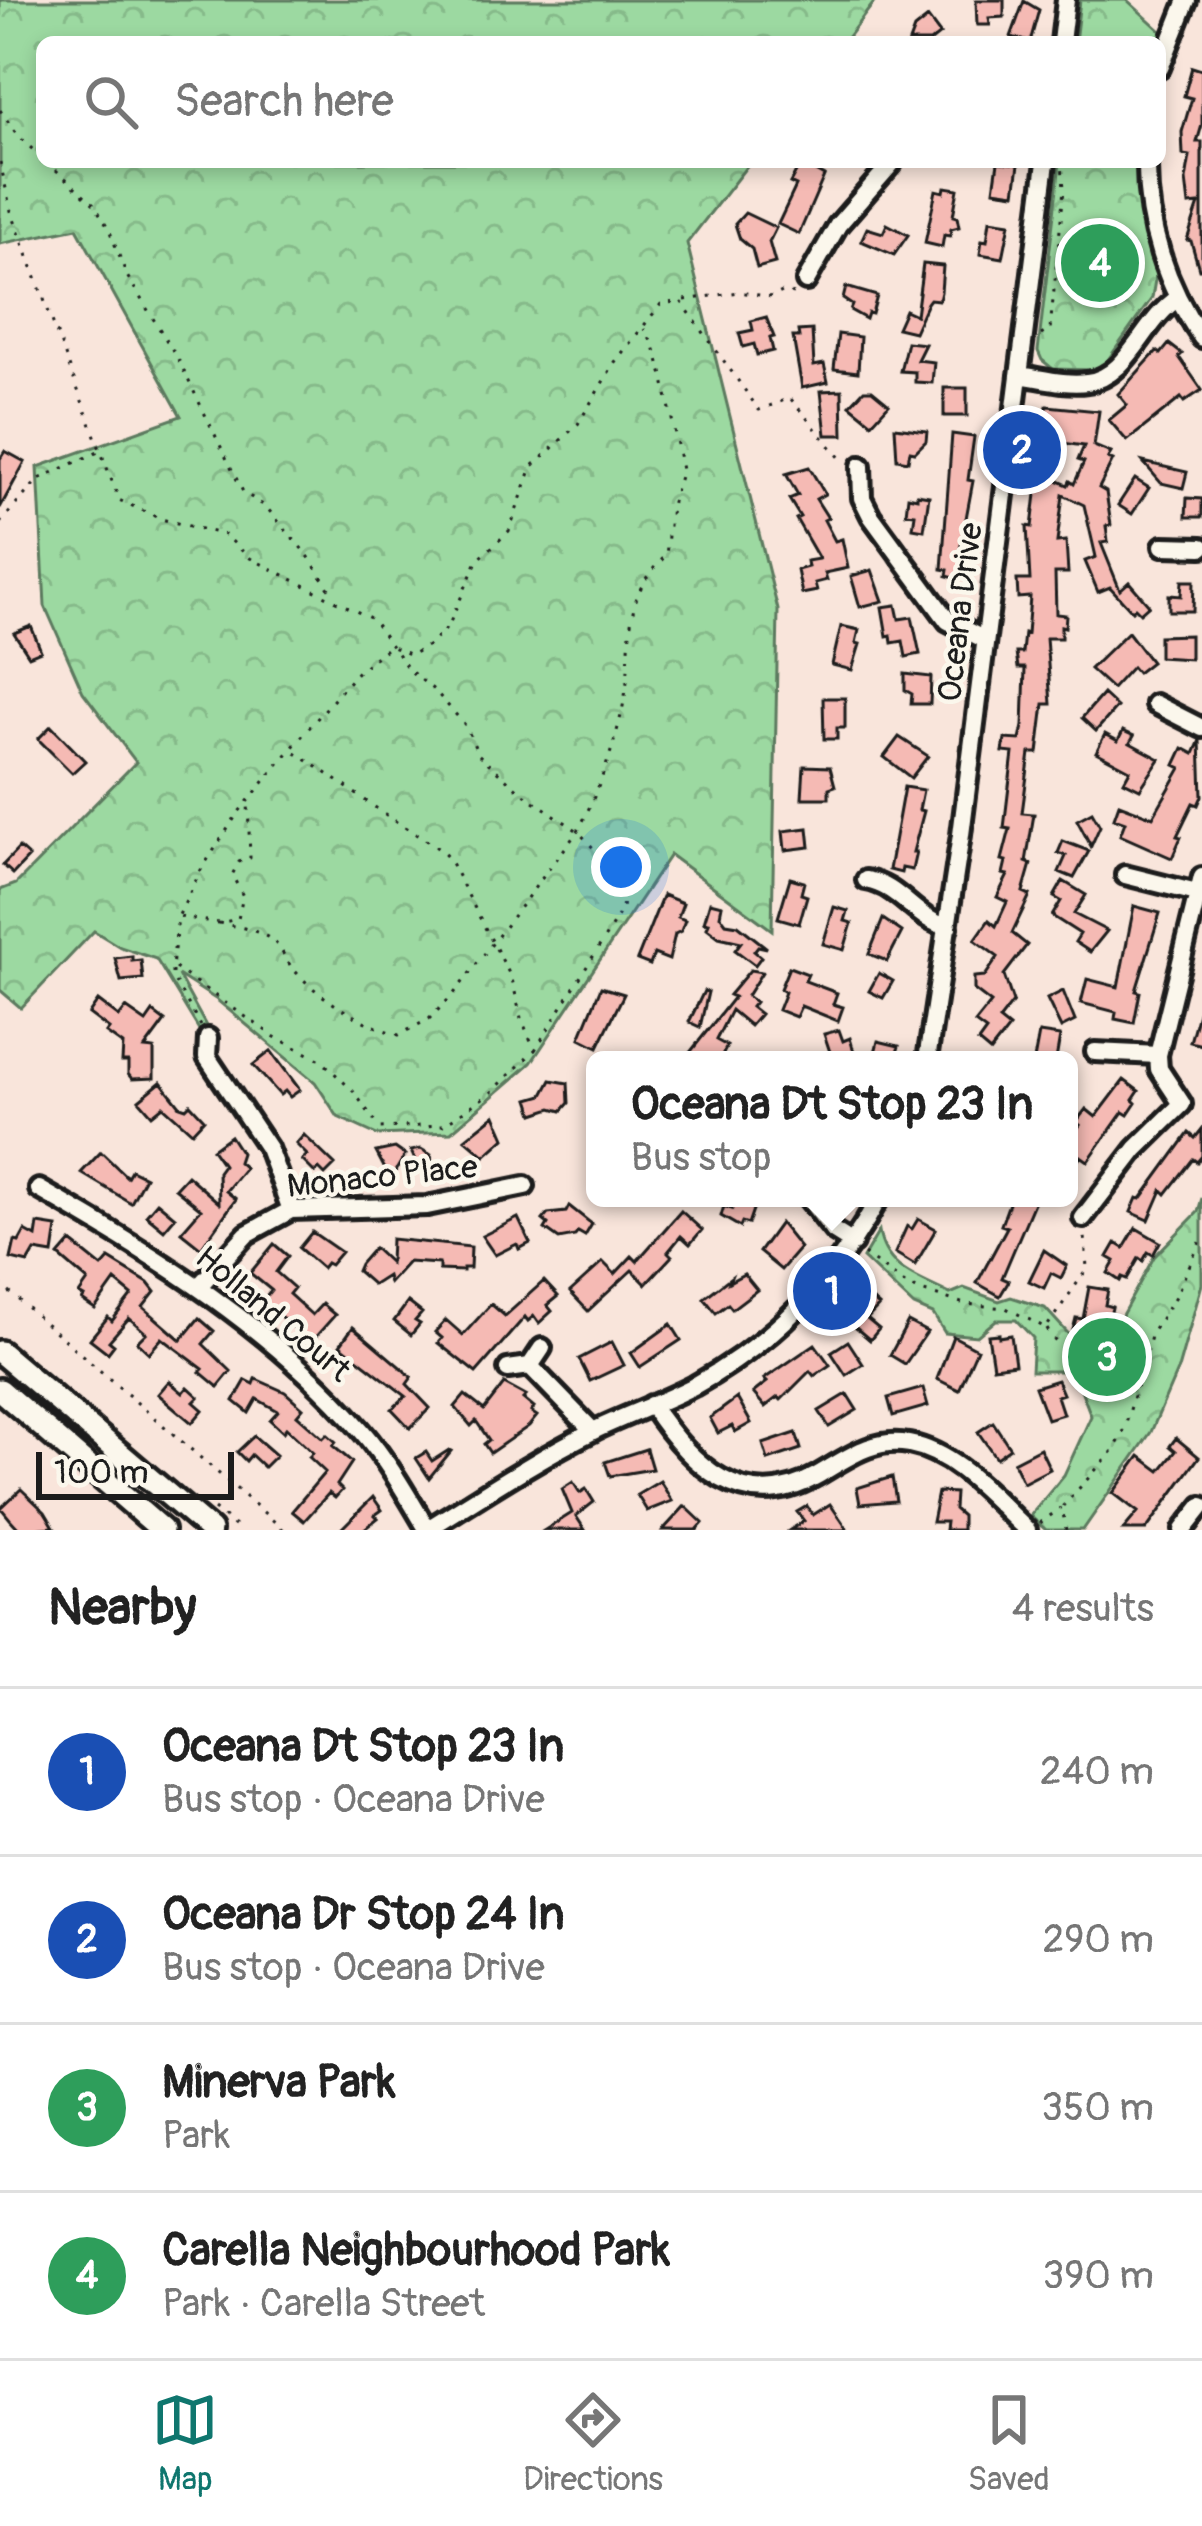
<!DOCTYPE html>
<meta charset="utf-8">
<style>
:root{--surface:#fff;--page:#f6f6f6;--text:#222;--muted:#767676;--line:#e0e0e0;--accent:#0f766e}
body{margin:0;font-family:Pangolin,sans-serif;background:var(--page);color:var(--text)}
.scale{position:absolute;left:36px;bottom:30px;width:198px;box-sizing:border-box;padding-left:12px;border:6px solid #1c1c1c;border-top:0;font-size:33px;line-height:42px;white-space:nowrap;color:#1c1c1c;-webkit-text-stroke:9px #fbf7ec;paint-order:stroke}
.you{position:absolute;left:621px;top:867px;width:42px;height:42px;margin:-30px;border:9px solid #fff;border-radius:50%;background:#1a73e8;box-shadow:0 0 0 18px #1a73e833}
.badge{display:grid;place-items:center;width:78px;height:78px;border-radius:50%;background:var(--accent);color:#fff;font-size:39px;font-weight:700}
.pin{position:absolute;translate:-50% -50%;border:6px solid #fff;box-shadow:0 3px 12px #0006}
.popup{position:absolute;left:586px;top:1051px;width:492px;height:156px;box-sizing:border-box;display:grid;place-content:center;border-radius:18px;background:var(--surface);filter:drop-shadow(0 3px 9px #0005);font-size:39px;white-space:nowrap;color:var(--muted)}
.popup b{font-size:45px;color:var(--text)}
.popup::after{content:'';position:absolute;left:50%;top:100%;margin-left:-24px;border:24px solid transparent;border-top-color:var(--surface)}
.list{margin:0;padding:0;list-style:none}
h2{display:flex;justify-content:space-between;align-items:center;height:156px;margin:0;padding:0 48px;font-size:51px}
h2 small{font-size:39px;font-weight:400;color:var(--muted)}
.list li{display:grid;grid-template-columns:78px 1fr auto;gap:36px;align-items:center;box-sizing:border-box;height:168px;padding:0 48px;border-top:3px solid var(--line)}
.list b{display:block;font-size:45px;white-space:nowrap}
.list p{margin:0;font-size:39px;white-space:nowrap;color:var(--muted)}
.list em{font-size:39px;font-style:normal;color:var(--muted)}
.icon{flex:none;width:66px;height:66px;fill:none;stroke:currentColor;stroke-width:2;stroke-linecap:round;stroke-linejoin:round}
.map{position:relative;flex:none;width:1202px;height:1530px;overflow:hidden}
.search{position:absolute;background:var(--surface);box-shadow:0 6px 18px #0003;left:36px;right:36px;top:36px;height:132px;display:flex;align-items:center;gap:30px;box-sizing:border-box;padding:0 42px;border-radius:18px;color:var(--muted);font-size:45px}
.sheet{height:828px;background:var(--surface)}
nav{display:flex;justify-content:space-around;align-items:center;box-sizing:border-box;height:168px;border-top:3px solid var(--line);background:var(--surface);font-size:33px;color:var(--muted)}
nav a{display:grid;justify-items:center;gap:6px}
nav .on{color:var(--accent)}
.map>svg:first-child{display:block}
.forest{fill:url(#forest-crowns);stroke:#5c7a5e;stroke-width:3}
.building{fill:#f5bab4;stroke:#1c1c1c;stroke-width:3}
.lines{fill:none;stroke-linecap:round;stroke-linejoin:round}
.minor-casing{stroke:#1c1c1c;stroke-width:26}
.major-casing{stroke:#1c1c1c;stroke-width:30}
.path{stroke:#1c1c1c;stroke-width:3;stroke-dasharray:3 9;stroke-linecap:butt}
.minor{stroke:#fbf7ec;stroke-width:16}
.major{stroke:#fbf7ec;stroke-width:21}
.labels{text-anchor:middle;stroke-width:9;stroke-linejoin:round;paint-order:stroke}
.street-label{font-size:33px;fill:#1c1c1c;stroke:#fbf7ec}
</style>
<div class="map">
<svg width="1202" height="1530" viewBox="0 0 1202 1530">
<defs>
<pattern id="forest-crowns" width="20" height="18" patternUnits="userSpaceOnUse" patternTransform="scale(3)"><rect width="20" height="18" fill="#9cd9a1"/><path d="M2 6a3 3 0 1 1 6 0M12 15a3 3 0 1 1 6 0" fill="none" stroke="#86ba8a"/></pattern>
</defs>
<rect width="100%" height="100%" fill="#f9e5db"/>
<filter id="ink" filterUnits="userSpaceOnUse"><feTurbulence type="fractalNoise" baseFrequency=".00833" numOctaves="2"/><feDisplacementMap in="SourceGraphic" scale="24" xChannelSelector="R" yChannelSelector="G"/><feConvolveMatrix kernelMatrix="1 2 1 2 8 2 1 2 1" color-interpolation-filters="sRGB"/></filter>
<g filter="url(#ink)">
<!-- forest -->
<path class="forest" d="M0 0H876L844 42H42V162H750L687 243 778 610 772 930 670 855 531 1063 451 1132 377 1135 338 1117 315 1082 217 1000 178 975 212 1037 204 1038 156 959 120 947 94 931 21 1008 0 990V890L16 884 136 762 83 692 45 606 38 467 181 416 77 228 0 244Z
M1080 0H1127L1162 32 1159 42H1075Z
M1060 162H1137L1140 210 1156 274 1152 298 1107 361 1093 370 1053 369 1042 360 1038 351Z
M1202 1198V1284L1178 1369 1151 1432 1083 1530H1046L1030 1516 1064 1475 1091 1416 1074 1371H1031L1033 1338 1016 1320H996L977 1336 945 1333 933 1314 914 1306 863 1258 879 1231C885 1270 919 1278 950 1294L964 1288 999 1301 1011 1297 1045 1308 1075 1341 1105 1346 1154 1257 1198 1212Z"/>
<!-- building -->
<path class="building" d="M976 0H1004V17L989 18 990 25H977Z
M1024 1 1039 10 1030 42 1011 37Z
M928 18 940 34 930 42H909L914 29Z
M1192 67 1202 70V125L1197 142H1202V269H1199L1191 241 1187 240 1199 204 1189 205 1186 180 1190 156 1183 155 1182 132 1192 98 1184 96Z
M998 162 1019 164 1015 193 994 190Z
M801 163 824 176 799 234 778 224 796 186 790 183Z
M945 187 958 189 953 216 957 217 959 227 951 229 950 236 944 235 942 247 925 243 936 190 944 192Z
M745 213 776 228 769 242 775 263 757 268 752 249 740 239 735 224Z
M990 220 1010 223 1003 258 980 254 982 240 987 241Z
M887 224 908 235 894 255 861 241 867 228 883 233Z
M923 264 943 266 941 292 939 300 930 299 927 303 914 332 897 328 905 310 916 315Z
M846 287 877 296 872 314 868 313 866 319 850 310 852 305 843 299Z
M766 317 774 337 770 338 773 351 757 355 754 344 743 347 739 333 753 330 751 321Z
M812 330 814 366 824 364 828 382 802 388 793 337H799L798 331Z
M838 334 860 337 858 372 834 369Z
M907 342 925 344 917 360 934 362 932 383 915 382V372L900 371Z
M1169 344 1182 354 1179 357 1202 390 1184 402 1181 398 1127 441 1109 420 1127 405 1118 394 1157 351 1161 354Z
M944 388H967V416H944Z
M842 390 843 435H826L821 391Z
M864 390H872L889 404 872 423 850 405Z
M1047 406 1099 411 1094 446 1111 453 1108 458 1113 460 1099 488 1106 492 1111 525 1106 526 1108 542 1101 543 1120 590 1129 582 1149 605 1140 613 1135 608 1132 611 1110 587 1098 592 1085 561 1096 557 1084 505 1063 495 1057 542 1066 541 1068 573H1055L1056 614 1066 615 1065 627 1061 626V638H1046L1051 704H1044L1038 753H1030L1022 813 1034 814 1026 862 1031 864 1023 892 1030 895 1012 933 1027 945 1004 975 1013 1002 999 1020 1009 1028 990 1052 978 1042 986 1031 975 1023 991 1003 974 990V977L985 976 998 957 975 940 989 920 996 926 1007 902 997 897 1008 875 1003 874 1006 861 1002 860 1010 829 1004 828 1013 753 1003 752 1005 739 1020 740 1023 726 1025 668H1018L1016 653H1022L1024 633 1027 634 1030 597 1018 598 1017 580H1030L1027 526 1032 527 1036 494 1030 491 1039 472 1068 485 1070 481 1074 484 1084 462 1078 460 1084 446 1041 440V410L1046 411Z
M895 427 927 431 926 441 915 452 910 451 908 461 897 459Z
M952 434 974 437 968 480 973 481 960 550 964 561 958 579 947 576 948 570 942 569Z
M5 451 25 462 0 508V459Z
M1143 462 1187 472 1183 488 1161 483Z
M809 467 825 494 816 499 828 518 824 520 835 541 842 539 848 568 825 573 827 580 815 583 817 591 802 594 797 570 808 567 807 561 819 559 796 519 800 517 789 499 798 495 786 474Z
M1135 479 1149 488 1132 514 1118 505Z
M917 494 929 496 924 530 913 528 915 514 906 513 908 496 917 498Z
M1187 498 1202 499V517H1186Z
M872 570 883 601 860 607 851 576Z
M1182 581H1194L1193 611H1169V595L1181 596Z
M896 605 899 619 912 617 920 654 906 657 903 641 892 643 891 635 887 636 882 607Z
M31 626 41 651 29 656 14 633Z
M841 626 859 630 856 643 860 644 852 670 832 665Z
M1128 632 1151 662 1137 673 1132 667 1112 689 1090 669Z
M1190 635V659L1159 657V636Z
M905 674 931 677 930 704H911L912 694 905 690Z
M1103 694 1117 707 1096 731 1082 718Z
M823 698H845V728H837V739H824Z
M51 726 85 761 72 773 38 739Z
M1123 731 1134 736 1130 743 1160 759 1140 789 1124 781 1130 770 1096 752 1105 734 1118 741Z
M899 737 928 756 911 778 884 757Z
M1200 740 1202 796 1198 805 1193 803 1177 836 1181 837 1172 858 1120 835 1125 822 1114 818 1119 804 1153 817 1181 768 1175 765 1183 748 1194 754Z
M804 766 830 767 835 786 829 788V798H802Z
M904 787 923 790 919 810 924 811 913 852H916L912 870 902 868 901 873 889 870Z
M1092 812 1100 826 1091 846 1077 820Z
M808 828 810 847 785 850 783 831Z
M1063 841 1089 851 1074 878 1059 872 1066 856 1058 853Z
M19 848 29 857 13 874 3 865Z
M790 878 804 882 801 894 807 896 799 924 778 918Z
M1063 881 1086 895 1074 914 1107 931 1090 952 1075 942 1080 934 1052 916 1061 901 1054 897Z
M663 895 683 903 678 917 685 920 681 931 675 934 669 960 654 954 650 965 637 960Z
M710 902 722 905 720 915 726 923 738 925 767 948 758 946 754 951 761 957 755 965 735 950 741 942 719 937 707 928 709 923 704 922Z
M1134 906 1160 913 1136 991 1140 992 1134 1023 1115 1019 1116 1012 1081 1003 1087 979 1118 987Z
M834 907 848 911 845 921 852 923 844 950 823 944Z
M883 919 902 932 887 961 869 954Z
M132 956V961L141 960 143 979 121 981 115 958Z
M789 967 808 974 805 981 837 993 833 1004 843 1007 838 1021 801 1006 796 1017 778 1010 785 992 780 989Z
M750 970 762 972 747 996 755 1002 751 1007 760 1014 750 1026 731 1010 716 1040 727 1046 720 1060 708 1055 706 1059 699 1056 697 1060H684L734 997 729 995Z
M879 973 893 981 883 998 869 991Z
M601 987 624 994 598 1047 580 1038Z
M704 991 708 992 700 1027 689 1022Z
M1063 991 1075 1021 1061 1028 1047 999Z
M98 1001 119 1017 126 1008 146 1022 153 1012 165 1021 145 1048 154 1049V1078L132 1079 128 1074V1062H122L123 1045 106 1033 109 1029 89 1014Z
M1199 1009 1202 1010V1045L1190 1042Z
M839 1030 843 1041 850 1038 854 1052 832 1058 824 1034Z
M1039 1033 1060 1036 1056 1060H1034Z
M878 1041 899 1046 895 1060H873Z
M271 1051 300 1090 290 1097 285 1091 280 1095 253 1065Z
M551 1080 568 1083 569 1103 562 1111 552 1108 534 1114 529 1099 543 1095Z
M1124 1080 1139 1091 1133 1100 1136 1103 1128 1115 1123 1112 1088 1161 1081 1156 1069 1172V1139L1080 1125 1076 1122 1086 1109 1096 1117Z
M161 1082 180 1106 186 1108 190 1104 204 1119 192 1132 163 1106 152 1115 139 1100Z
M495 1115 505 1138 485 1156 465 1139Z
M1202 1129V1156L1197 1162 1193 1159 1166 1194 1162 1190 1149 1220 1131 1212 1137 1198 1141 1199 1189 1133 1195 1138Z
M304 1135 335 1165 325 1175 319 1169 315 1173 302 1160 307 1155 296 1144Z
M230 1136 241 1153 238 1162 245 1168 226 1191 236 1199 201 1248 181 1232 201 1209 175 1188 187 1175 219 1203 218 1172 223 1165 212 1149Z
M395 1148 405 1155 395 1172 387 1173 376 1152Z
M421 1149 431 1155 433 1166 419 1169 411 1151Z
M101 1152 127 1177 131 1170 145 1177 131 1203 81 1173Z
M736 1198H757L748 1224 742 1222 740 1227 721 1216 724 1206 732 1209Z
M1011 1198H1036L1002 1278 1009 1281 1000 1296 977 1283 1007 1227 1001 1225Z
M157 1202 175 1217 164 1230 146 1215Z
M569 1206 592 1224 585 1236 578 1232 575 1236 559 1239 545 1229 548 1224 543 1220 548 1214 566 1212Z
M681 1211 702 1230 690 1244 681 1236 668 1252 672 1256 646 1284 632 1270 588 1311 570 1292 603 1262 615 1274 632 1256 637 1261Z
M518 1218 530 1243 519 1249 517 1244 495 1255 482 1236Z
M918 1219 936 1229 915 1265 895 1253 907 1226 912 1229Z
M780 1223 800 1248 781 1270 759 1252Z
M38 1224 57 1227 53 1254 35 1251 28 1263 11 1259 15 1241 19 1242 25 1231 36 1237Z
M1136 1228 1160 1242 1153 1255 1148 1252 1143 1261 1139 1258 1127 1279 1122 1277 1120 1281 1108 1273 1115 1261 1108 1257 1116 1243 1124 1248Z
M312 1232 341 1252 330 1265 326 1263 322 1268 299 1248Z
M391 1239 471 1247 470 1268H463V1271L439 1270V1264L408 1262 389 1283 387 1276 373 1285 357 1271 360 1264 374 1248 390 1263Z
M71 1242 102 1267 109 1259 148 1283 155 1292 143 1307 181 1340 199 1318 214 1331 203 1344 231 1371 218 1387 200 1372 203 1369 162 1338 149 1353 137 1342 146 1333 129 1318 109 1341 114 1345 108 1353 90 1339 108 1317 112 1321 132 1295 115 1281 95 1309 82 1300 84 1297 79 1294 88 1281 59 1256Z
M274 1244 288 1256 276 1272 294 1288 289 1294 312 1315 322 1304 335 1315 311 1342 262 1301 271 1290 250 1273Z
M1044 1250 1067 1266 1061 1278 1051 1273 1044 1288 1029 1281Z
M744 1274 757 1290 732 1309 728 1304 716 1313 704 1298 731 1277 729 1282Z
M544 1281 558 1296 547 1305 552 1311 539 1323 534 1316 528 1321 525 1317 476 1373 438 1343 442 1338 435 1332 446 1320 463 1335 491 1304 505 1316Z
M1089 1287 1108 1290 1105 1305 1112 1307 1108 1327 1100 1326 1098 1338 1073 1330 1076 1318 1083 1319Z
M863 1292 879 1306 867 1319 879 1329 870 1340 842 1316Z
M408 1302 422 1313 415 1321 420 1324 411 1335 394 1321Z
M908 1322 927 1332 905 1364 890 1355Z
M671 1324 681 1340 640 1367 631 1353Z
M353 1327 412 1377 407 1384 430 1408 410 1428 392 1409 406 1396 340 1345Z
M999 1334V1337L1011 1335 1015 1364 993 1367 988 1335Z
M953 1336 977 1349 959 1390 937 1379Z
M848 1341 863 1364 846 1375 831 1352Z
M612 1342 624 1365 590 1381 579 1359Z
M815 1344 830 1365 814 1376 810 1371 781 1400 778 1397 765 1407 753 1393 767 1382 764 1379Z
M256 1379 285 1392 303 1408 297 1415 323 1438 327 1434 336 1442 333 1446 352 1462 337 1485 342 1490 335 1498 329 1493 304 1521 292 1511 325 1472 309 1457 313 1453 286 1428 283 1432 270 1420 278 1411 257 1399 249 1413 234 1401 246 1380 254 1384Z
M1057 1380 1063 1394 1057 1396 1063 1414 1047 1419 1035 1387Z
M169 1381 183 1393 188 1387 199 1397 194 1402 203 1410 192 1423 158 1394Z
M504 1384 526 1396 523 1399 534 1408 531 1412 537 1416 529 1426 490 1453 484 1444 489 1440 476 1421 471 1426 455 1407 465 1395 484 1410Z
M923 1388 928 1406 893 1416 888 1398Z
M847 1394 857 1410 829 1427 819 1411Z
M737 1398 751 1423 735 1432 732 1426 718 1433 710 1418Z
M993 1422 1010 1448 996 1458 978 1432Z
M796 1433 801 1449 768 1460 763 1444Z
M254 1436 276 1455 264 1467 251 1455 246 1461 237 1452Z
M1176 1438 1199 1457 1146 1530H1123L1138 1512 1113 1493 1140 1456 1160 1471 1176 1451 1170 1446Z
M1040 1448 1050 1469 1023 1483 1013 1462Z
M646 1449 652 1469 610 1476 605 1462Z
M449 1450 451 1451 429 1478 416 1458 426 1452 432 1461Z
M892 1477 896 1501 860 1504 857 1488Z
M660 1481 672 1501 647 1511 637 1495Z
M573 1482 580 1493 586 1489 594 1502 576 1516 585 1530H545L572 1513 562 1489Z
M21 1489 45 1512 54 1527 20 1530 10 1519 1 1508Z
M938 1492 955 1493 954 1509 962 1516V1530H945L946 1522H932Z
M373 1497 382 1510 375 1515 378 1518 363 1530H340Z
M830 1504 848 1530H790L804 1521 797 1512 807 1506 813 1515Z
M685 1506 703 1523 697 1530H663Z"/>
<g class="lines">
<defs>
<path id="minor" d="M1061 42 1066 0
M1160 68 1187 0
M1147 162C1146 225 1166 286 1202 338
M806 281 838 225 893 162
M1019 375C1041 378 1065 385 1087 382 1128 378 1144 320 1177 299
M861 466 862 498 871 516 948 621 985 640
M1163 546 1202 547
M1155 704 1202 728
M1125 875 1197 893
M866 880C901 886 914 919 948 927
M208 1038 207 1057 268 1148 291 1210
M1095 1052 1158 1055
M927 1060 961 835 1046 162
M39 1189C157 1256 271 1327 361 1430 387 1460 407 1495 427 1529
M808 1198 834 1231 853 1243
M1083 1218 1136 1149 1182 1104 1159 1069 1158 1055 1202 877
M200 1285 247 1234 291 1210 427 1206 525 1186
M530 1366 542 1348
M508 1369 530 1366 593 1431
M651 1405C689 1463 743 1518 816 1476 846 1459 873 1437 909 1444 957 1453 993 1499 1027 1530
M426 1530C481 1496 535 1460 593 1431 626 1415 661 1403 694 1386 774 1342 836 1278 879 1198
M1183 1530 1202 1506"/>
<path id="major" d="M0 1352 210 1530
M0 1390 162 1530"/>
</defs>
<!-- minor casing -->
<use href="#minor" class="minor-casing"/>
<!-- major casing -->
<use href="#major" class="major-casing"/>
<!-- path -->
<path class="path" d="M0 110 18 136 42 158
M0 162 11 211 119 500 161 519 225 535 250 558 372 619 409 670 435 691 466 726 478 754 521 792 578 831 624 882 622 910 535 1050
M47 162 94 204 109 229 127 276 178 359 243 492 266 507 309 557 333 595
M685 300 739 292 772 297 784 291 793 294
M1041 335 1050 330 1064 189 1062 162
M0 523 39 479 98 452
M180 917 219 923 238 919 243 896 232 875 239 862 250 858 248 802
M219 923C237 927 258 929 273 941 282 948 286 962 295 971 322 1000 362 1024 399 1035L429 1019 453 995 578 831C599 790 617 741 625 696 634 642 619 597 666 556L671 505 682 470 664 379 654 346 644 329
M175 968 275 1037 321 1060 354 1092 380 1128 443 1125 492 1092 535 1050 521 1018 512 979 449 859C437 845 426 841 411 831 370 806 334 776 292 751
M201 1026 172 977V966L178 917 201 870 238 813 302 736 359 670 390 646 411 655 429 645 448 627 477 561 509 531 532 467 578 424 615 362 661 304 681 301 759 410 790 398 841 459 845 458
M864 1254 905 1284 924 1292 965 1304 1006 1308 1046 1328 1087 1269 1085 1236
M0 1284 284 1530
M1047 1329C1065 1363 1104 1373 1137 1387
M214 1509 240 1530
M1040 1523 1061 1508
M1066 1530 1062 1507 1114 1450 1123 1434 1152 1333 1177 1293 1202 1238"/>
<!-- minor -->
<use href="#minor" class="minor"/>
<!-- major -->
<use href="#major" class="major"/>
</g>
</g>
<g class="labels">
<!-- street labels -->
<g class="street-label">
<text transform="translate(959 612) rotate(-83)" y="12">Oceana Drive</text>
<text transform="translate(382 1175) rotate(-6)" y="12">Monaco Place</text>
<text transform="translate(274 1313) rotate(40)" y="12">Holland Court</text>
</g>
</g>
</svg>
<div class="scale">100 m</div>
<div class="you"></div>
<div class="pin badge" style="left:832px;top:1291px;background:#1a4fb4">1</div>
<div class="popup"><b>Oceana Dt Stop 23 In</b>Bus stop</div>
<div class="pin badge" style="left:1022px;top:450px;background:#1a4fb4">2</div>
<div class="pin badge" style="left:1107px;top:1357px;background:#2e9e5b">3</div>
<div class="pin badge" style="left:1100px;top:263px;background:#2e9e5b">4</div>
<div class="search"><svg class="icon" aria-label="search" viewBox="0 0 24 24"><circle cx="10" cy="10" r="6"/><path d="M15 15l6 6"/></svg>Search here</div>
</div>
<section class="sheet">
<h2>Nearby<small>4 results</small></h2>
<ul class="list">
<li><span class="badge" style="background:#1a4fb4">1</span><div><b>Oceana Dt Stop 23 In</b><p>Bus stop · Oceana Drive</p></div><em>240 m</em></li>
<li><span class="badge" style="background:#1a4fb4">2</span><div><b>Oceana Dr Stop 24 In</b><p>Bus stop · Oceana Drive</p></div><em>290 m</em></li>
<li><span class="badge" style="background:#2e9e5b">3</span><div><b>Minerva Park</b><p>Park</p></div><em>350 m</em></li>
<li><span class="badge" style="background:#2e9e5b">4</span><div><b>Carella Neighbourhood Park</b><p>Park · Carella Street</p></div><em>390 m</em></li>
</ul>
</section>
<nav>
<a class="on"><svg class="icon" aria-label="map" viewBox="0 0 24 24"><path d="M3 6l6-2 6 2 6-2v14l-6 2-6-2-6 2zM9 4v14M15 6v14"/></svg>Map</a>
<a><svg class="icon" aria-label="directions" viewBox="0 0 24 24"><path d="M12 3l9 9-9 9-9-9zM9 14v-3h6M13 9l2 2-2 2"/></svg>Directions</a>
<a><svg class="icon" aria-label="saved" viewBox="0 0 24 24"><path d="M7 4h10v16l-5-4-5 4z"/></svg>Saved</a>
</nav>
